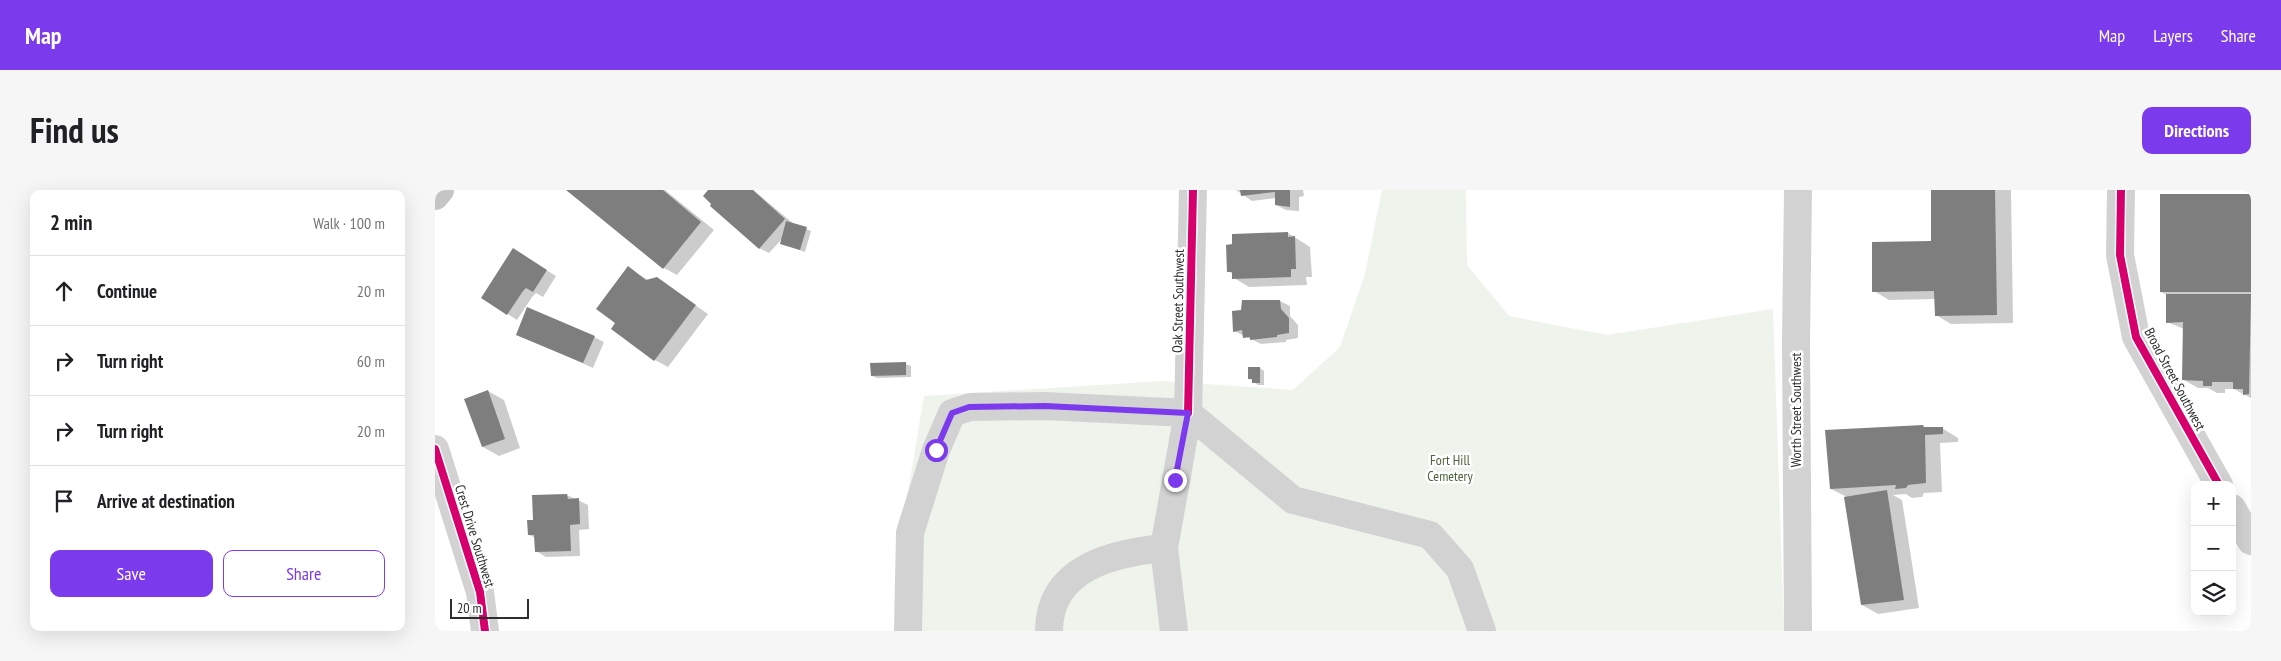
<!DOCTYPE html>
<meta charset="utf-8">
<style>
:root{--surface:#fff;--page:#f6f6f6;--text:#202124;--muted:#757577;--line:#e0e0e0;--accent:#7c3aed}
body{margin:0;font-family:"PT Sans Narrow",sans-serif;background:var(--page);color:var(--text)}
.controls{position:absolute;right:15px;bottom:15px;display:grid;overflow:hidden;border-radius:10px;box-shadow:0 5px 20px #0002}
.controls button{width:45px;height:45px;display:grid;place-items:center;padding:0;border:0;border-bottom:1px solid var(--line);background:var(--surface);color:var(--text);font:25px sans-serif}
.scale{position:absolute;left:15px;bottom:12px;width:79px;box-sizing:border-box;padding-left:5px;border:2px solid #2d2d2d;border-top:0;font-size:14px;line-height:18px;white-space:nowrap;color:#2d2d2d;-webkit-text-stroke:4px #fff;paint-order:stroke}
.stop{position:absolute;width:15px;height:15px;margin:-11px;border:4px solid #7c3aed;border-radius:50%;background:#fff}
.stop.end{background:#7c3aed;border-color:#fff;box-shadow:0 1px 5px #0008}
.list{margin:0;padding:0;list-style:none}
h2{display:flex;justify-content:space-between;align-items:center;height:65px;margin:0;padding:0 20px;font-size:21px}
h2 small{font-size:16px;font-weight:400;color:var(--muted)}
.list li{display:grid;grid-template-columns:32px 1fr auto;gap:15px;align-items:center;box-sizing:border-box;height:70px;padding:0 20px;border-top:1px solid var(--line)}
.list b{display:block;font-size:19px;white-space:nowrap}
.list em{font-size:16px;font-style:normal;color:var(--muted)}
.actions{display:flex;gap:10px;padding:15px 20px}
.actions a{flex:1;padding:11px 0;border:1px solid var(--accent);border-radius:10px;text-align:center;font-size:18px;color:var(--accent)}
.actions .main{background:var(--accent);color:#fff}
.icon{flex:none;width:28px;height:28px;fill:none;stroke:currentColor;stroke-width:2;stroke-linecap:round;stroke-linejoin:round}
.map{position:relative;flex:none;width:1816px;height:441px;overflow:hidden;border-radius:10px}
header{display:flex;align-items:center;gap:30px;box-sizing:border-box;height:70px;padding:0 25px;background:var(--accent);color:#fff}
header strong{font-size:24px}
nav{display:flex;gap:28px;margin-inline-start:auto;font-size:18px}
.intro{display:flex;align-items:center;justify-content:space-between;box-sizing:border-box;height:120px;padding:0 30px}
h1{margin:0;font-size:35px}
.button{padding:12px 22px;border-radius:10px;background:var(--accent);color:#fff;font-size:18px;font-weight:700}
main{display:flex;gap:30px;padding:0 30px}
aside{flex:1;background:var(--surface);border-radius:10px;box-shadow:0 5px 20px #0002}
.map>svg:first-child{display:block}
.green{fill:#eef3eb}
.shadow{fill:#0003}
.building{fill:#7e7e7e}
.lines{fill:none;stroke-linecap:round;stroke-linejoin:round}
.minor{stroke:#d2d2d2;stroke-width:28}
.major{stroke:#c5c5c5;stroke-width:28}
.cycleway-casing{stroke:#fff;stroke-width:11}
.cycleway{stroke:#d6006c;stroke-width:8}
.route{stroke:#7c3aed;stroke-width:6}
.labels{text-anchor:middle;stroke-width:5;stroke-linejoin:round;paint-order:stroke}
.street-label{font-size:14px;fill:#2d2d2d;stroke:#fff}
.park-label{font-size:14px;fill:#4c653d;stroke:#fff}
</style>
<header>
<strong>Map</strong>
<nav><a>Map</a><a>Layers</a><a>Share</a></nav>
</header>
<div class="intro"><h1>Find us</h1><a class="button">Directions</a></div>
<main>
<aside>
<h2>2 min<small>Walk · 100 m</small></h2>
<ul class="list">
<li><svg class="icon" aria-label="ahead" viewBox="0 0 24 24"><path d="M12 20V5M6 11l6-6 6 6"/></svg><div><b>Continue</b></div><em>20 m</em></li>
<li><svg class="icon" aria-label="right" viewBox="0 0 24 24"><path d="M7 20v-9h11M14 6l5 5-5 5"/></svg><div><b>Turn right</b></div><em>60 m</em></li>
<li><svg class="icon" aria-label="right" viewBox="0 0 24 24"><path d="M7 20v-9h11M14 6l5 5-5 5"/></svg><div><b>Turn right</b></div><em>20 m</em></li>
<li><svg class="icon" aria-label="arrive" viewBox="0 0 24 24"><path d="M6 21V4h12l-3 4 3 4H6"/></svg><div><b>Arrive at destination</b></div></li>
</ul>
<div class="actions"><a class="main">Save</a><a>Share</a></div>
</aside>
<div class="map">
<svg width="1816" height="441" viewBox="0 0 1816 441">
<rect width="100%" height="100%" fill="#fff"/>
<!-- green -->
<path class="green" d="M947 0H1031L1032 75 1074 126 1172 145 1338 119 1349 441H464L465 349 489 206 728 191 858 200 905 157 930 84Z"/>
<!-- shadow -->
<path class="shadow" d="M133 0H230L279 40 242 85 229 78Z
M275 0H318L359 34 376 41 370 62 347 54 349 47 334 63 324 58Z
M801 0H868L869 6 864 7V21L851 20 841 15V8L817 11Z
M1497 0H1576L1578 133 1516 134 1501 125V109L1454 110 1439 101 1497 52Z
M1816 5V208L1799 199H1790V203H1782L1773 198H1763L1749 190V139L1732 132V105L1726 102Z
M853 43 875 57 877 87H871L872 95 814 97 799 88 798 84 793 81Z
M88 66 121 86 108 107 101 103 97 107 82 130 47 108Z
M193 78 213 90 221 88 273 124 233 177 220 170 182 133Z
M845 111 855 116V126L863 135V148L851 150V152L826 154 799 141Z
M82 144 159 147 169 152 158 178Z
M471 174 476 176V187L442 188 437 186Z
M825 178 829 181V195H823L814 188Z
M53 201 69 210 85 258 64 266 48 257Z
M1507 238 1523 248V252L1505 253 1507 302 1489 303 1487 307 1477 308 1471 304 1458 305 1467 310 1484 418 1443 424 1427 415 1410 306 1396 299 1491 239Z
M132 305 153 315 154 339 144 340 145 366 111 367 101 361V348L94 345 100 331Z"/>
<!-- building -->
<path class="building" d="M131 0H228L266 32 228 79Z
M273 0H318L350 29 324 59 275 16 276 14 268 6Z
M805 0H855V17L840 15V2L806 6Z
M1496 0H1560L1562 125 1500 126 1499 101 1437 102V52L1496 51Z
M1725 4H1816V102H1725Z
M351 31 372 37 365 60 345 54Z
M853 42V47L860 46 861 79H856V87L797 89V82H792L791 55 797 54V44Z
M78 58 112 80 98 102 91 98 88 101 72 125 46 108Z
M193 76 211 90 222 87 261 115 219 171 176 139 180 133 161 119Z
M1731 104H1816L1814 204 1808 205V199H1798V192H1777V196H1768V191L1747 190 1748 132 1731 133Z
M807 110H845L846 119 854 128V143L842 145V147L815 150V147L808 148 807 140 798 142 797 121 806 120Z
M92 117 160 146 148 173 81 145Z
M471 172V185L436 186 435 173Z
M813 177H825V193H817V189H813Z
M53 200 70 249 47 257 29 209Z
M1488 235 1489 237H1508V244L1490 245 1491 293 1473 295 1471 298 1460 299 1461 295 1395 299 1390 240Z
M1452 300 1469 410 1426 415 1409 307Z
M132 304 133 309 144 308 145 334 135 335 136 361 100 362 99 345H93L92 330H98L97 305Z"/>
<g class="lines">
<!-- minor -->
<path class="minor" d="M1363 0 1361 152 1363 441
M1686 0 1685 65 1701 147 1784 295
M0 259 45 402 50 441
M1797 318 1816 351
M473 441 475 343 501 260 517 223 535 217 610 216 753 223 858 310 995 345 1025 379 1047 441
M614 441C614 377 679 363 729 358
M739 441 729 358 753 223 758 0"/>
<!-- major -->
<path class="major" d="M0 6 5 0"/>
<defs>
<path id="cycleway" d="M1686 0 1685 65 1701 147 1784 295
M753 223 758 0
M0 259 45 402 50 441"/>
</defs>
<!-- cycleway casing -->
<use href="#cycleway" class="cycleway-casing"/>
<!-- cycleway -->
<use href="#cycleway" class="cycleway"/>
</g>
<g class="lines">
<!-- route -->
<path class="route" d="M501 260 517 223 534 217 610 216 753 223 740 290"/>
</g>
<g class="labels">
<!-- street labels -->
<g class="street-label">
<text transform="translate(743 111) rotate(-89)" y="5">Oak Street Southwest</text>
<text transform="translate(1740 189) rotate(62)" y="5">Broad Street Southwest</text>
<text transform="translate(1361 220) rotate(-90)" y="5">Worth Street Southwest</text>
<text transform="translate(40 346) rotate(73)" y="5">Crest Drive Southwest</text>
</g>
<!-- park labels -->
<g class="park-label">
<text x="1015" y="275">Fort Hill<tspan x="1015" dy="16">Cemetery</tspan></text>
</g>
</g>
</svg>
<div class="controls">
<button>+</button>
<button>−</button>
<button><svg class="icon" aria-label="layers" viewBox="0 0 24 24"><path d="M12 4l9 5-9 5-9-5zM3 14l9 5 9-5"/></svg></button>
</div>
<div class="scale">20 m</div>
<div class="stop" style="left:501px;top:260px"></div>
<div class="stop end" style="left:740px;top:290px"></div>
</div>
</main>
